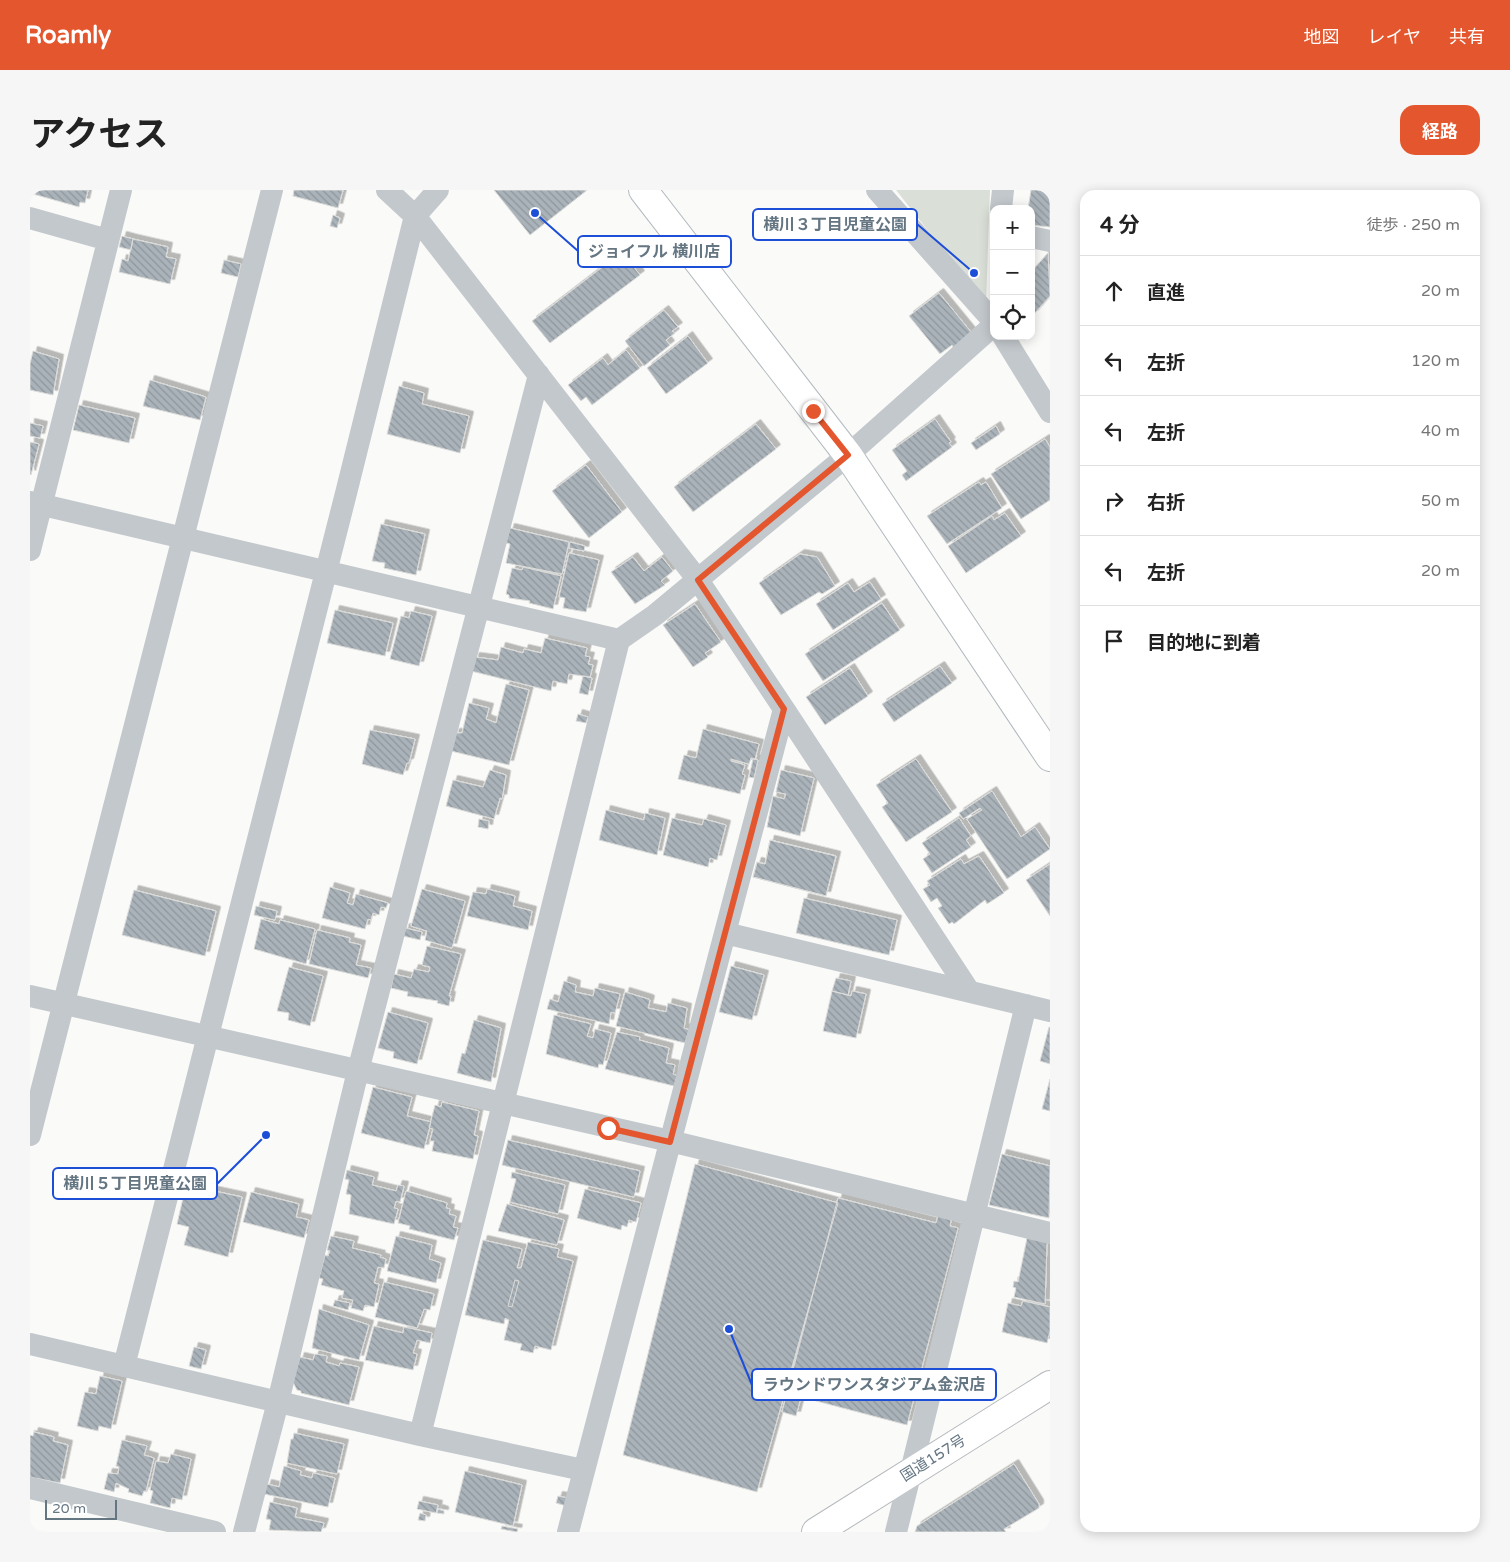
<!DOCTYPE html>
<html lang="ja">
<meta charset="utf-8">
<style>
:root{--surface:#fff;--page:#f6f6f6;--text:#222;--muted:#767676;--line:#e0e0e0;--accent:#e4572e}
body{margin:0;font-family:"Varela Round","Noto Sans JP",sans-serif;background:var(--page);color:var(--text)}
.controls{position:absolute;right:15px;top:15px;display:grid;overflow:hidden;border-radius:10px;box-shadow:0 2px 12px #0003}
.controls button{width:45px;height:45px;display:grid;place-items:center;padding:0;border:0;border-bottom:1px solid var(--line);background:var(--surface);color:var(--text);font:25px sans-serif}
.scale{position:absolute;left:15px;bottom:12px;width:72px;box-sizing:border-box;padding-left:5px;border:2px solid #657683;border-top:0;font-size:14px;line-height:18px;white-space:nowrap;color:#657683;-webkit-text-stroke:4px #fff;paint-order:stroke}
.stop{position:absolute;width:15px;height:15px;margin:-11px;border:4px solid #e4572e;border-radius:50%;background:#fff}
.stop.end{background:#e4572e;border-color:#fff;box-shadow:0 1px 5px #0008}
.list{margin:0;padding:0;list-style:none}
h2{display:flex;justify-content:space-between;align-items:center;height:65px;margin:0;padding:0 20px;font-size:21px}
h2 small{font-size:16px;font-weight:400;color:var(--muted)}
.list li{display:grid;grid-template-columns:32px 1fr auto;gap:15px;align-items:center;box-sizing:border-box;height:70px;padding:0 20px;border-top:1px solid var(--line)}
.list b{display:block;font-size:19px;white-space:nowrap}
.list em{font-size:16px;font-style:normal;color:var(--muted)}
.icon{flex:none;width:28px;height:28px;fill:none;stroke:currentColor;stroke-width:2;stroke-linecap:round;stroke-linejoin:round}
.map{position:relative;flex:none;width:1020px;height:1342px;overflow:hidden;border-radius:15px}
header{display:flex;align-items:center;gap:30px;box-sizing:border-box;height:70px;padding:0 25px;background:var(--accent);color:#fff}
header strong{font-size:24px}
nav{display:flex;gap:28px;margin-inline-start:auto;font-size:18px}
.intro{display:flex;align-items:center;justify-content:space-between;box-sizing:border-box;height:120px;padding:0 30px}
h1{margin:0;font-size:35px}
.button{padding:12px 22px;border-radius:15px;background:var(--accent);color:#fff;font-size:18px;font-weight:700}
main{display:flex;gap:30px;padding:0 30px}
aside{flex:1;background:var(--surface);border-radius:15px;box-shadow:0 2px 12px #0003}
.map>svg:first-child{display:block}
.green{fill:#dadfd7}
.building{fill:url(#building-back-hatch);stroke:#dcdcda;filter:url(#shadow)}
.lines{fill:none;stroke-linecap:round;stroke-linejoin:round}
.secondary-casing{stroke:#b3babf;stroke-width:30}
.highway-casing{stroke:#b4b9bd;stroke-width:30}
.street{stroke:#c3c8cc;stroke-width:22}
.secondary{stroke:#fff;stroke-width:28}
.highway{stroke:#fff;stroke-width:28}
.route{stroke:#e4572e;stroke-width:6}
.labels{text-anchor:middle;stroke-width:5;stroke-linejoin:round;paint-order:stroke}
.street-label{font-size:15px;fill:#657683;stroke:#fff}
.leader{fill:none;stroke:#1d4ed8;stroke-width:2}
.callout-dot{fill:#1d4ed8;stroke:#fff;stroke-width:2}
.callout{fill:#fff;stroke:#1d4ed8;stroke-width:2}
.callout-label{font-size:16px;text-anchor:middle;font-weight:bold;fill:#657683}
</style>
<header>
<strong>Roamly</strong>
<nav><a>地図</a><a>レイヤ</a><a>共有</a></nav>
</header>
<div class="intro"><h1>アクセス</h1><a class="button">経路</a></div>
<main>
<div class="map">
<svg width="1020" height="1342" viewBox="0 0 1020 1342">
<defs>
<pattern id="building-back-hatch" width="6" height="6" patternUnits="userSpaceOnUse" patternTransform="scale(1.25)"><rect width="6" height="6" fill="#aab3b9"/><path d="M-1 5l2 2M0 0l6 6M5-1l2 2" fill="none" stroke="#8e969c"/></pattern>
<filter id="shadow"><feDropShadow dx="4.5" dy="-4.5" stdDeviation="0" flood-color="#0004"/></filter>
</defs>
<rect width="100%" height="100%" fill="#fafaf8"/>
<!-- green -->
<path class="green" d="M866 0H960L956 114Z"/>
<!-- building -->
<path class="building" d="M4 0H58L55 13 50 12 49 17 3 4Z
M264 0H313L308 18 263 6Z
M464 0H554L556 1 500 45Z
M1001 0H1020V37L1001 35V19H998Z
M303 25 310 28 307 38 300 36Z
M92 46 103 49 101 60 89 57Z
M103 49 138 57 136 67 146 69 140 94 89 82 92 69 98 71Z
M592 62 610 85 520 153 502 131Z
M1018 63 1020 106 1003 125 1001 123V82Z
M194 70 211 74 208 87 191 83Z
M909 103 941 142 925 160 922 155 910 164 879 126Z
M634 120 648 137 642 141 645 143 636 150 640 155 614 176 595 151Z
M658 146 678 173 636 204 617 178Z
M596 160 610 178 562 215 556 207 551 211 538 195 573 168 578 175Z
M3 161 29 169 23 205 0 200V174Z
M120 190 176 207 170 230 113 216Z
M369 196 394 203 392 214 439 226 430 263 357 244Z
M49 215 105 228 99 253 43 240Z
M905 229 921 252 919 253 922 257 876 291 872 285 877 281 862 260Z
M0 233 13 236 10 248 0 246Z
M726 234 746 259 663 322 644 297Z
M966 236 970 244 946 260 941 253Z
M1015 249 1020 257V310L991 329 961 284Z
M0 252 9 254 1 285 0 284Z
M556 275 592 322 559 348 522 301Z
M949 292 951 295 956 292 972 318 917 354 897 326Z
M975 323 991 346 936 383 918 356 962 326 964 330Z
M351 334 395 344 386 385 354 378 355 373 342 371Z
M480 338 539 352 532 384 476 373 480 354 476 353Z
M540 352 555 356 554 361 539 358Z
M539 363 569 370 556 422 533 418 535 408 529 407Z
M770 364 787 367 805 396 792 404 789 402 751 425 729 393Z
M603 367 614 381 632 367 643 381 631 391 635 395 605 414 581 382Z
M493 377 531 386 523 419 499 413 500 411 479 408V405L476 404 482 378 492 380Z
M840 392 851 409 803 440 786 414 818 393 824 402Z
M852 413 870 440 793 491 775 464Z
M665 414 691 452 675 463 678 467 663 477 633 435Z
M305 420 363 433 355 466 297 453Z
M381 421 402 426 389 476 360 469 371 426 379 428Z
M515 448 557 458 555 466 560 467 558 474 563 475 560 487 539 484 537 494 523 491 521 501 441 481 445 467 468 470 471 457 493 463 494 459 511 463Z
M910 476 922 493 864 532 852 514Z
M820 478 838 506 795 535 776 507Z
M553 486 562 488 558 505 549 503Z
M476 494 499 500 479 575 421 561 425 543H432L439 513 459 518 456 529 466 533Z
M548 524 558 527 556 533 546 531Z
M673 539 729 554 725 569 721 568 719 574 701 569V571L715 575 712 584 715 585 710 604 648 589 654 565 666 568Z
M340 540 385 549 379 573H377L373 585 332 574Z
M723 569 728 570 724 588 719 587Z
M886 569 922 622 876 652 852 617 858 613 846 595Z
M460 580 476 585 472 609 470 608 464 629 416 616 423 590 453 597Z
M751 580 784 588 770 646 737 637 743 606 754 609 756 604 746 602Z
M962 601 991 647 1005 637 1020 659 977 689 937 629 952 620 950 618 933 629 929 623Z
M576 620 614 630 615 623 635 628 627 665 569 650Z
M642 628 672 635 674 629 696 635 687 670 680 668 678 677 633 665Z
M929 628 941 646 936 650 941 657 902 683 893 669 900 664 892 653Z
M449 629 459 631 458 639 448 637Z
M740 650 806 666 796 706 723 687 727 672 735 674Z
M740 650 806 666 796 706 723 687 727 672 735 674Z
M949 666 974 703 957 714 955 710 924 734 922 732 919 734 908 718 912 716 907 708 901 712 893 699 900 695 897 691 931 669 934 674Z
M1020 674V726L996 690Z
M300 697 320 703 317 713 323 715 326 704 358 713 356 718 351 717 349 725 343 723 341 730 338 729 335 739 292 728Z
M392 699 435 711 422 758 395 750 397 741 381 736Z
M457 699 485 706 483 716 502 721 498 740 437 726 443 702 456 704Z
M104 700 186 721 175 766 92 745Z
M774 708 867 730 859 765 766 743Z
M226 716 247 721 245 730 224 725Z
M231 729 249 734 250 730 285 739 276 774 224 759Z
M375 738 392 742 390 750 373 746Z
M287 740 320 748 319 752 331 755 326 775 341 778 338 788 279 774Z
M397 756 431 764 419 806H421L419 816 407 813 408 811 377 806 378 802 361 798 364 784 381 788 384 779 399 782 400 777 392 775Z
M701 776 734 785 722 830 689 822Z
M259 777 293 786 280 836 258 830 259 823 247 821Z
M806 788 821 791 818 805 802 801Z
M534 791 546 795 545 802 563 806 565 798 590 804 585 823 581 822 579 834 517 819 520 809 528 812Z
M802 801 821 806 822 801 836 804 826 848 793 841Z
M595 802 618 809 620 810 618 818 636 822 638 813 657 818 654 838 659 840 655 853 586 836Z
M358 822 398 833 387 874 363 868 364 862 348 858Z
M524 825 561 834 557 846 563 848 565 839 581 843 573 875 569 874 568 878 516 864Z
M444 830 471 838 461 892 427 883 432 863 435 864Z
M1019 837H1020V874L1010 871Z
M587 842 610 847 609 850 639 858 636 873 645 875 643 884 647 886 644 896 575 879Z
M1020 889V921L1012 919Z
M343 897 382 907 377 926 401 932 394 959 331 943Z
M412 912 449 921 444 945 448 946 443 969 402 961 404 951H400L403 939 399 938 405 915 411 917Z
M478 950 610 981 604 1007 472 975Z
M972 964 1020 976 1019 1028 959 1015Z
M665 974 808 1013 727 1302 593 1265Z
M317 980 344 987 342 995 366 1001 368 995 374 996 370 1012 366 1011 364 1018 368 1019 364 1034 319 1024 321 1005 316 1004 319 990 315 989Z
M482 982 535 995 528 1024 480 1012 486 989 481 988Z
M156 995 212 1007 198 1067 154 1055 159 1037 147 1034Z
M555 999 611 1013 606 1032 599 1030 597 1037 592 1035 591 1040 547 1028Z
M376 1001 417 1013 416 1018 420 1019 419 1024 426 1026 423 1037 428 1038 424 1050 379 1039 380 1036 368 1033Z
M221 1002 269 1014 266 1027 279 1030 274 1048 213 1032Z
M808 1008 906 1033 908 1026 921 1030 920 1036 928 1038 877 1235 771 1207 766 1226 752 1222Z
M477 1014 534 1030 527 1055 468 1041Z
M301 1046 324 1051 322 1058 351 1065 350 1067 356 1069 354 1078 348 1077 344 1093 349 1094 344 1117 335 1115 333 1121 321 1118 323 1110 312 1108 314 1101 291 1095 293 1089 289 1088 295 1065 298 1066 300 1061 297 1060Z
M366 1046 402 1055 399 1069 411 1073 406 1093 357 1081Z
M997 1048 1017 1052 1015 1114 984 1107 986 1098 983 1097 984 1091 988 1092Z
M453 1050 492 1059 487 1078H491L498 1052 529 1059 527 1067 543 1071 521 1160 505 1156 503 1163 490 1160 492 1154 474 1150 479 1130 475 1128 474 1134 435 1125Z
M485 1090 489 1091 482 1117 478 1116Z
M354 1092 404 1104 400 1120 394 1119 387 1138 345 1127Z
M305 1110 320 1113 318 1120 303 1116Z
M993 1111 1020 1117V1141L1017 1153 972 1142 978 1113 991 1116Z
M289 1119 339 1135 329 1170 282 1158Z
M344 1136 373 1143 374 1137 402 1143 400 1153 387 1150 383 1163 387 1164 383 1180 335 1170Z
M164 1157 176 1160 171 1179 159 1176Z
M285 1164 297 1166 296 1172 309 1176 310 1173 329 1177 319 1215 271 1203V1201L267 1200 263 1192 270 1167 283 1170Z
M70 1186 92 1191 81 1239 69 1236 68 1241 47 1236 55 1202 66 1204Z
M4 1242 24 1247 23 1251 38 1255 30 1293 0 1287V1245L3 1246Z
M264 1243 314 1254 307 1284 257 1273 261 1249H263Z
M92 1250 117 1256 114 1265 124 1268 116 1301H114L112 1306 98 1302 99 1299 86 1293 84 1302 74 1299 78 1283 88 1284 89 1277 86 1276Z
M141 1264 161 1269 152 1310 142 1308 140 1318 120 1313 123 1301 120 1300 126 1271 138 1273Z
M984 1274 1009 1314V1318L974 1339 976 1342H885L887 1336Z
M254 1276 271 1281 270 1285 282 1288 283 1283 305 1288 298 1317 234 1304 237 1294 249 1297Z
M435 1281 492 1295 483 1336 425 1322Z
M528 1306 538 1308 536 1316 526 1313Z
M389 1311 408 1315 406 1323 387 1319Z
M240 1312 267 1318 265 1327 294 1333 291 1342 239 1340 241 1330 236 1329Z
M408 1319 414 1321V1324L407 1323Z
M390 1323 396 1325 395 1331 388 1330Z
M472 1336 488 1339 487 1342 471 1339Z"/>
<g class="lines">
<defs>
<path id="secondary" d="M613 0 818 265 1020 567"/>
<path id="highway" d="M786 1342 1020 1195"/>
</defs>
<!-- secondary casing -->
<use href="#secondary" class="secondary-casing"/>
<!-- highway casing -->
<use href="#highway" class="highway-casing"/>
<!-- street -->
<path class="street" d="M357 0 385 26 408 0
M847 0 964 132
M971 19 973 0
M385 26 668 390 754 519 695 743 1020 821
M0 28 78 50
M1001 47 1020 51
M973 146 1020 222
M0 312 589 450
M0 360 91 0
M754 519 939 801
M0 806 640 951 1020 1043
M0 945 242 0
M0 1154 390 1245 553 1280
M94 1176C190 792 291 410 385 26
M390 1245 589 450 625 425 818 265 964 135
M0 1298 185 1342
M214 1342 248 1212 328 881 509 185
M538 1342 695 743
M866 1342 996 815"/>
<!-- secondary -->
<use href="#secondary" class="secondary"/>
<!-- highway -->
<use href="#highway" class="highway"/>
</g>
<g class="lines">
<!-- route -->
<path class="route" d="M578 938 640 952 754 519 668 390 818 265 783 221"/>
</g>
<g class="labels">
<!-- street labels -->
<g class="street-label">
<text transform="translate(903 1268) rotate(-32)" y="5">国道157号</text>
</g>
</g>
<!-- callouts -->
<path class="leader" d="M944 83L887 34M505 23L548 61M236 945L187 994M699 1139L722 1195"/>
<g class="callout-dot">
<circle cx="944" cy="83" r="5"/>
<circle cx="505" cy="23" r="5"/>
<circle cx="236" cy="945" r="5"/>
<circle cx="699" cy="1139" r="5"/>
</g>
<g class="callout">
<rect x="723" y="19" width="164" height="31" rx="5"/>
<rect x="548" y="46" width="153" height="31" rx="5"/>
<rect x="23" y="978" width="164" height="31" rx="5"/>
<rect x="722" y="1179" width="244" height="31" rx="5"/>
</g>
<g class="callout-label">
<text x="805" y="40">横川３丁目児童公園</text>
<text x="624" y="67">ジョイフル 横川店</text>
<text x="105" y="999">横川５丁目児童公園</text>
<text x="844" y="1200">ラウンドワンスタジアム金沢店</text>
</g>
</svg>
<div class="controls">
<button>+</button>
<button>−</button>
<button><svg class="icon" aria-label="locate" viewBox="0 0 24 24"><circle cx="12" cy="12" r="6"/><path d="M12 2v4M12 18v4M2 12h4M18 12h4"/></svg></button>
</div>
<div class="scale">20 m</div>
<div class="stop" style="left:578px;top:938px"></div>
<div class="stop end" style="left:783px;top:221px"></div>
</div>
<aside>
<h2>4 分<small>徒歩 · 250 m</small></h2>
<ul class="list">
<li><svg class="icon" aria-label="ahead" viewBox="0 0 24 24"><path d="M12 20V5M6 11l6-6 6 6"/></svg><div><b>直進</b></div><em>20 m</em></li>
<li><svg class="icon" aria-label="left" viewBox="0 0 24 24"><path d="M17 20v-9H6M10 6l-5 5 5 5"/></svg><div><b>左折</b></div><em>120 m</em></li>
<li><svg class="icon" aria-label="left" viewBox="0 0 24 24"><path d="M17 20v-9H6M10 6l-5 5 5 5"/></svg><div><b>左折</b></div><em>40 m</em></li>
<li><svg class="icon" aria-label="right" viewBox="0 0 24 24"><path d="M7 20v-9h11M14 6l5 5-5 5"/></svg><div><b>右折</b></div><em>50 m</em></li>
<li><svg class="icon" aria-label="left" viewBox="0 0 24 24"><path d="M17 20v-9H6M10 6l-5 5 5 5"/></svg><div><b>左折</b></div><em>20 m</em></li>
<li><svg class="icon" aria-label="arrive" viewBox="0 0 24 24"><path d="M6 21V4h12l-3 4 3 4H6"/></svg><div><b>目的地に到着</b></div></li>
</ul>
</aside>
</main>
